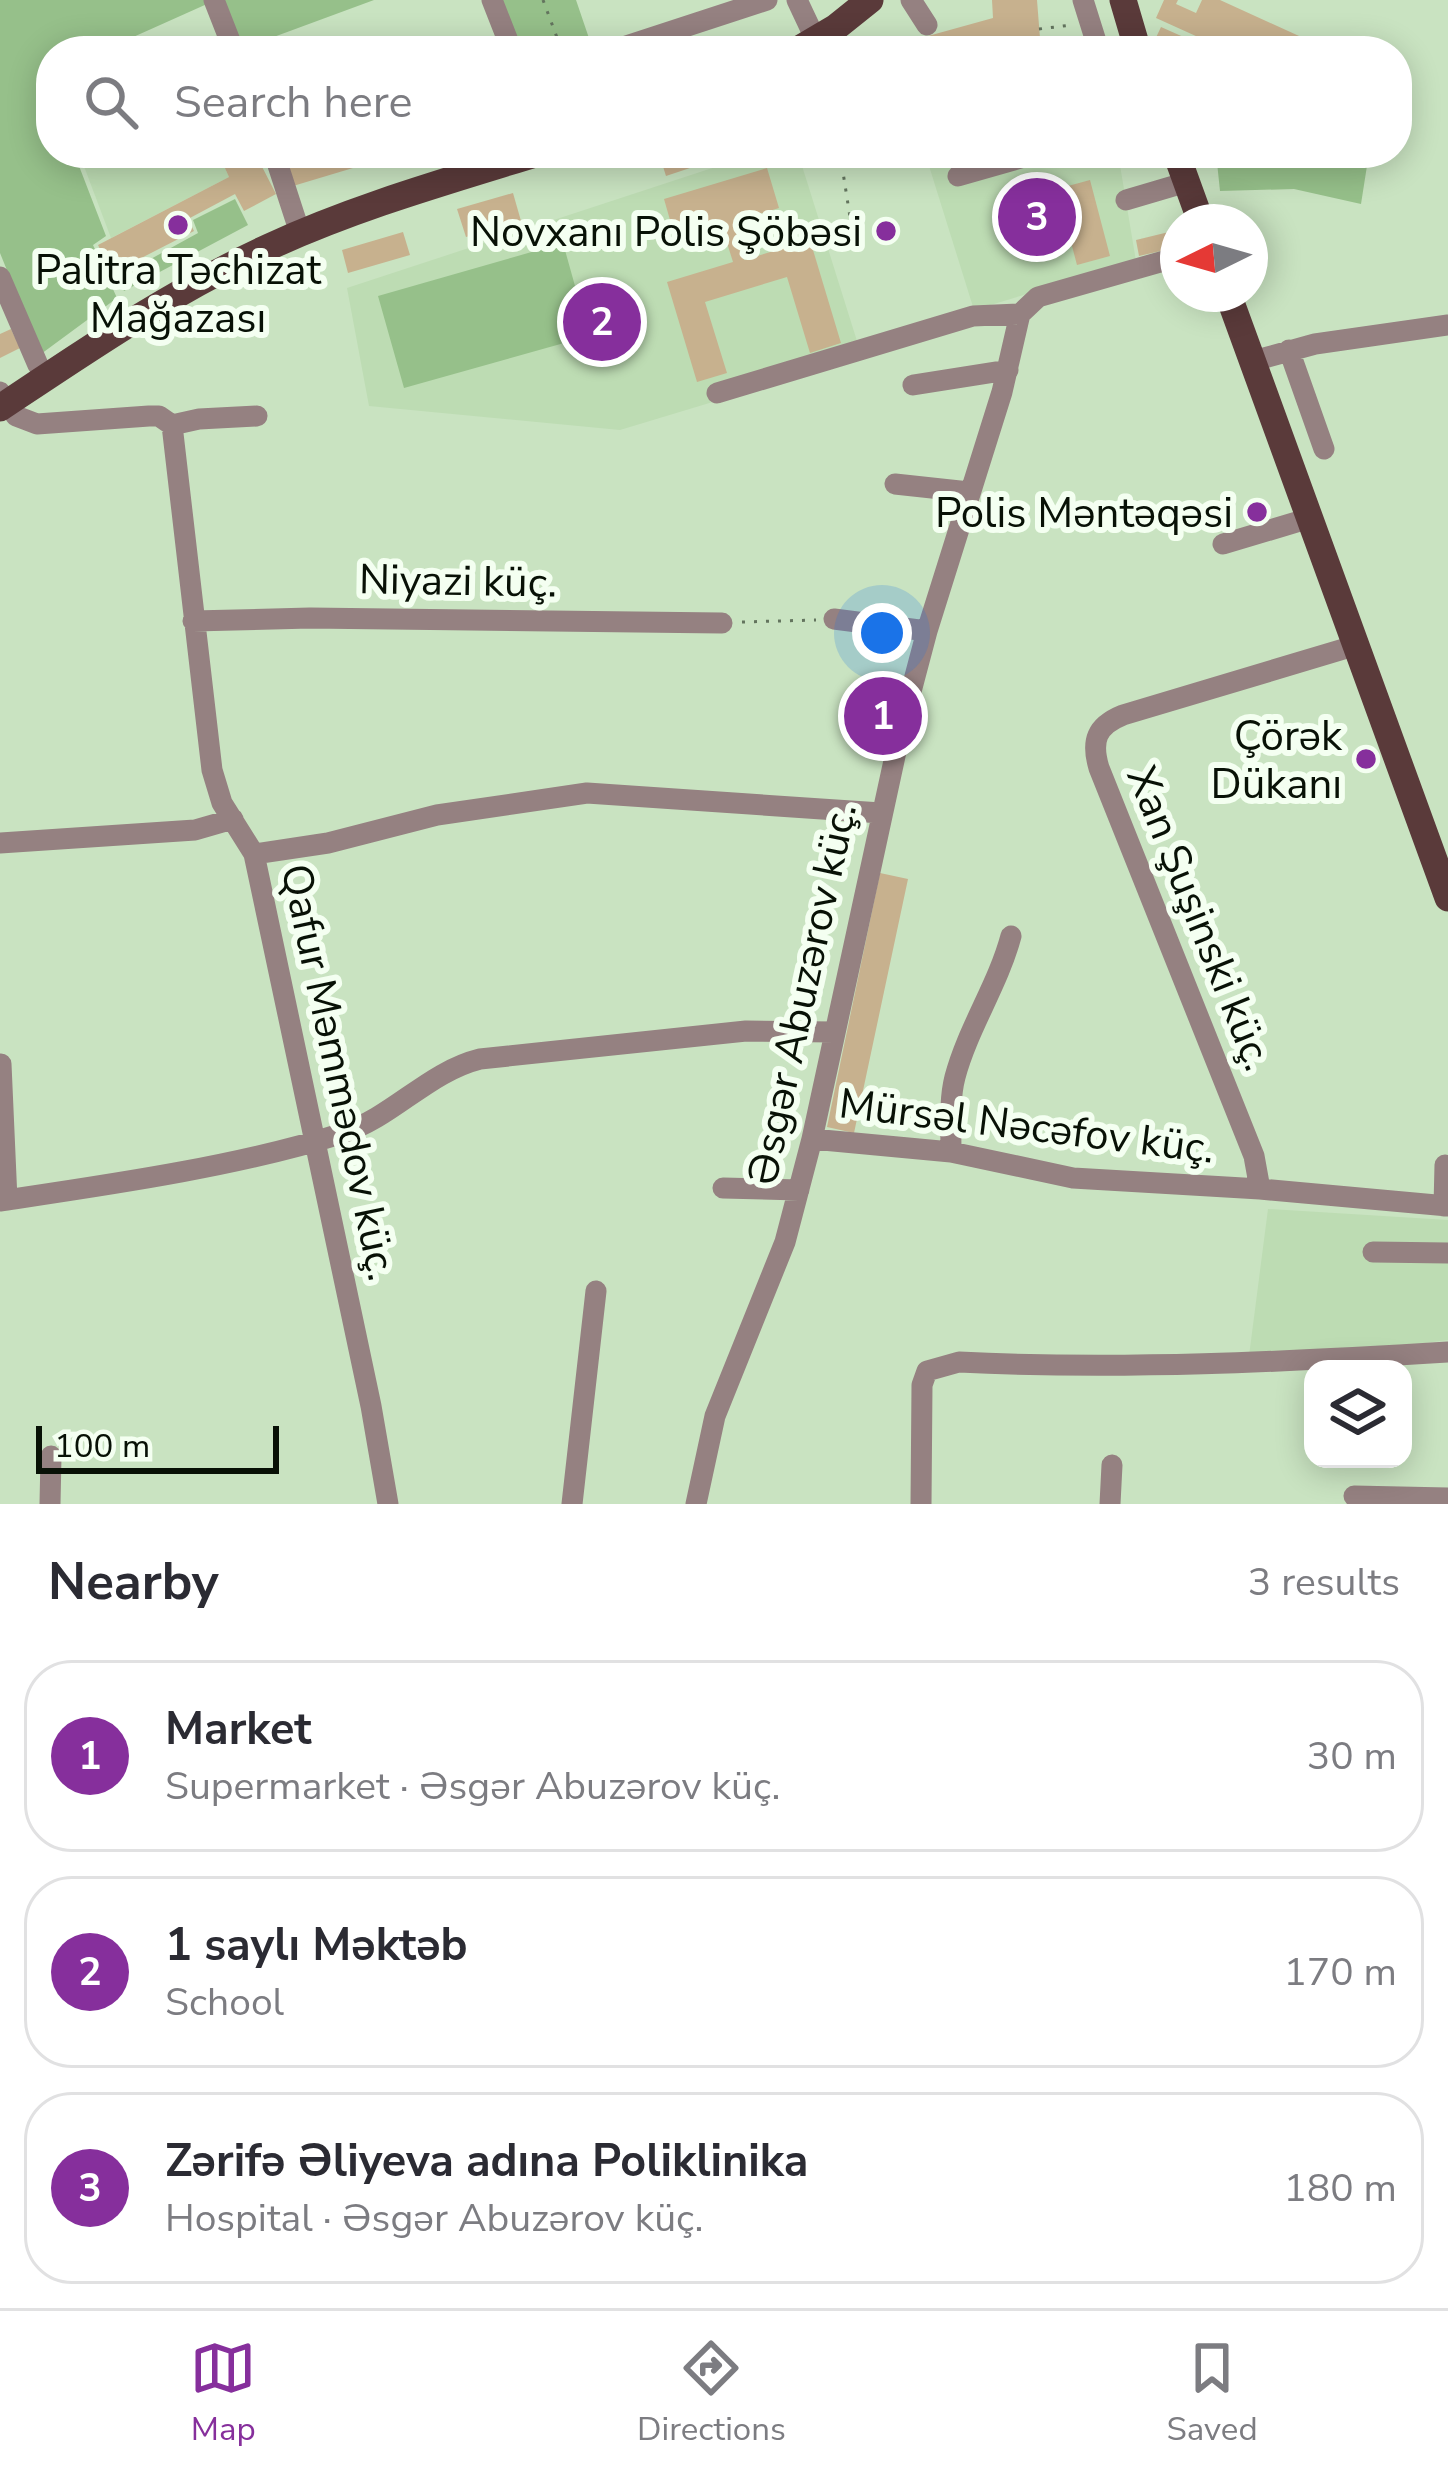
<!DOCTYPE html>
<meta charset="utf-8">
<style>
:root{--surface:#fff;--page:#f2f2f3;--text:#2b2b33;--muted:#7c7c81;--line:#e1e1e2;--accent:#862f9c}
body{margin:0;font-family:"Nunito Sans",sans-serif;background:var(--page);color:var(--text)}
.controls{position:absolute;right:36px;bottom:36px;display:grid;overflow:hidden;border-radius:24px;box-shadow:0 6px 30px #0003}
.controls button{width:108px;height:108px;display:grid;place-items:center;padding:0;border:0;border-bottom:3px solid var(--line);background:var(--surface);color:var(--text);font:60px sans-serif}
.compass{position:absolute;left:1160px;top:204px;width:108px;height:108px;border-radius:50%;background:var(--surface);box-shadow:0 6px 30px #0003;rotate:265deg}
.scale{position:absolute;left:36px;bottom:30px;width:243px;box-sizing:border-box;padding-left:12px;border:6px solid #081106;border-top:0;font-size:33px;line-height:42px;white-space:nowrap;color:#081106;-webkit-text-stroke:9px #f4fff1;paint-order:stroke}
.you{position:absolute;left:882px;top:633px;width:42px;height:42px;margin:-30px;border:9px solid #fff;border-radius:50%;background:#1a73e8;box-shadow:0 0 0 18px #1a73e833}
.badge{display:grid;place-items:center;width:78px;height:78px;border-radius:50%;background:var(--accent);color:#fff;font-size:39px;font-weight:700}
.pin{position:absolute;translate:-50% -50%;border:6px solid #fff;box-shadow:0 3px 12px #0006}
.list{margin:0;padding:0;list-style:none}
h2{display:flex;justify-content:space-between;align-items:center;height:156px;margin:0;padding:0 48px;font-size:51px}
h2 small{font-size:39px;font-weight:400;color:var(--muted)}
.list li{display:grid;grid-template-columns:78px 1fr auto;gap:36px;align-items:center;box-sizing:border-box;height:192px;margin:0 24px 24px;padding:0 24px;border:3px solid var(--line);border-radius:48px}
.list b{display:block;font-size:45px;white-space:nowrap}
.list p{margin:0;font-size:39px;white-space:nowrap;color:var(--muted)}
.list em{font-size:39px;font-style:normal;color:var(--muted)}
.icon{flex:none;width:66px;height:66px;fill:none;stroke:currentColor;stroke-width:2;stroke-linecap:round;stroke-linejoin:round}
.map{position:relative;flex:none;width:1448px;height:1504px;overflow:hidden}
.search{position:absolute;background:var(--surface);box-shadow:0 6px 30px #0003;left:36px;right:36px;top:36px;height:132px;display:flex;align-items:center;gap:30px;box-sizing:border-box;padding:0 42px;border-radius:48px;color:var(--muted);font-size:45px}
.sheet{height:804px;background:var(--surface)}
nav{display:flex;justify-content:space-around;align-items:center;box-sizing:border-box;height:168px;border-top:3px solid var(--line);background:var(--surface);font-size:33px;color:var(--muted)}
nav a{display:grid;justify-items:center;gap:6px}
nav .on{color:var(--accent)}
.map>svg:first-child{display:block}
.built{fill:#bddcb3}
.green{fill:#96c08a}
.building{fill:#c7b18e}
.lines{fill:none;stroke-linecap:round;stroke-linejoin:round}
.path{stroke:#63745e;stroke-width:3;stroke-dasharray:3 9;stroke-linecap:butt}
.minor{stroke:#958181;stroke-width:21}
.major{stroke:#5a3a3a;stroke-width:27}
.poi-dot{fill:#862f9c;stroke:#f4fff1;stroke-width:4.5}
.labels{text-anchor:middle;stroke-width:12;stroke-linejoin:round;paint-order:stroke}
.poi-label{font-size:42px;fill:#081106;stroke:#f4fff1;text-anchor:end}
.street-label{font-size:42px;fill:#081106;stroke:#f4fff1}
</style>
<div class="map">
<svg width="1448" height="1504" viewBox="0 0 1448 1504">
<rect width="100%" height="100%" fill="#c9e3c1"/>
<!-- built -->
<path class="built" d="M79 153H249L224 166 229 177 111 238Z
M758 153H798L862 357 620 430 369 406 347 288Z
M925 153H1118L1136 261 974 310Z
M1268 1209 1448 1220V1340L1394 1347 1249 1356Z"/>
<!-- green -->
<path class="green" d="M0 0H205L207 4 102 51H51V74L45 77 51 93V153H74L106 236 93 245 117 298 41 354 0 253Z
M223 0H374L241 49Z
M501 0H576L592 47 581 51H521Z
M1216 153H1369L1361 204 1294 189 1220 191Z
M235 199 248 225 124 291 118 277 198 233 193 220Z
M563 243 589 336 404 388 378 296Z"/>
<!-- building -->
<path class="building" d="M992 0H1037L1041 51H997L996 44 972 51H894L892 46 993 18Z
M1164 0H1178L1176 4 1196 13 1202 0H1220L1332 51H1229L1156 18Z
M1161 27 1215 51H1164L1152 46Z
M249 153H255L276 194 244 211 235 194 188 219 194 231 112 273 98 245 229 177 224 166Z
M283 153H348L353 168 293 186Z
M671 153H712L714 160 666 176 660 157Z
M1264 153H1290L1291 167 1264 168Z
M767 168 779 208 733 222 744 260 810 240 841 343 810 353 787 277 705 302 727 373 697 382 667 282 733 262 722 227 676 241 664 199Z
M1090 180 1110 256 1077 265 1057 189Z
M513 193 521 221 466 237 457 209Z
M1177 230 1178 247 1139 256 1136 240Z
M403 232 410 255 348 273 342 250Z
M11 329 20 348 0 358V334Z
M880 873 908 879 854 1133 827 1127Z"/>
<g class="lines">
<!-- path -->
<path class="path" d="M543 0 562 51
M1039 29 1071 25
M840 153 850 217
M742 622 816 620"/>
<!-- minor -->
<path class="minor" d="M214 0 234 51
M492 0 512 51
M797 0 821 51
M911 0 927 25
M1083 0 1099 51
M611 51 767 0
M867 51 872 48
M274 153 300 233
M206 154 208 153
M958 176 1038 153
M1126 200 1187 182
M0 277 38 365
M1289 350 1324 449
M1253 361 1315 344 1448 325
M913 385 1008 370
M0 392 16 416 37 424 149 416H159L172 425 212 770 222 803 254 854 371 1406 388 1504
M717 393 973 316 1020 314
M172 425 199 419 257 416
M895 484 969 492
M1223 544 1310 518
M834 619 927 631
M193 621 310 618 722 623
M0 843 195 830 233 819
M254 854 328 843 437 815 587 793 881 813
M1 1064 7 1200
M812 1139 951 1152 1073 1178 1260 1189 1448 1206
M951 1152C951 1128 949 1100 955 1077 968 1028 998 985 1011 936
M723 1188 799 1190
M1260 1189 1254 1156 1099 768C1091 741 1096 726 1123 715L1357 645
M0 1201C107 1185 241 1166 343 1133 393 1117 428 1072 480 1059L746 1031 835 1032
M1444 1206 1445 1165
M1373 1252 1448 1253
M1354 1496 1448 1498
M50 1504 51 1456
M572 1504 596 1291
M696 1504 715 1416 785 1242 812 1139 900 733 927 631 1002 392 1020 314 1038 297 1178 257
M921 1504 922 1385 927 1371 959 1362C1122 1370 1284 1362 1448 1352
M1110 1504 1112 1465"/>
<!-- major -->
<path class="major" d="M1123 0 1138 51
M796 51 835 28 870 0
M1176 153 1201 222
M1228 294 1448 898
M0 408C87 350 173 291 269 247 355 207 448 181 538 153"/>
</g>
<!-- markers -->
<g class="poi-dot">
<circle cx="178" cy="225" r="12"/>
<circle cx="886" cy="231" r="12"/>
<circle cx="1257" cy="512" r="12"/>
<circle cx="1366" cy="759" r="12"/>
</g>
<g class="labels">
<!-- poi labels -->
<g class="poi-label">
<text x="862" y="246">Novxanı Polis Şöbəsi</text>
<text x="178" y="284" text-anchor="middle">Palitra Təchizat<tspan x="178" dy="48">Mağazası</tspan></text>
<text x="1233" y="527">Polis Məntəqəsi</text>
<text x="1342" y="750">Çörək<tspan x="1342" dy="48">Dükanı</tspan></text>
</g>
<!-- street labels -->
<g class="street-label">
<text transform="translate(458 580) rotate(1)" y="15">Niyazi küç.</text>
<text transform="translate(1201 918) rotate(68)" y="15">Xan Şuşinski küç.</text>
<text transform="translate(801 994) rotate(-78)" y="15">Əsgər Abuzərov küç.</text>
<text transform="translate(340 1072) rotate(78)" y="15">Qafur Məmmədov küç.</text>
<text transform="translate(1027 1125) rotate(7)" y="15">Mürsəl Nəcəfov küç.</text>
</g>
</g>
</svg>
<div class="controls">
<button><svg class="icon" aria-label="layers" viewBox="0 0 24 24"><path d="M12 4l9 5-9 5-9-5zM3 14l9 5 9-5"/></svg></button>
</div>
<svg class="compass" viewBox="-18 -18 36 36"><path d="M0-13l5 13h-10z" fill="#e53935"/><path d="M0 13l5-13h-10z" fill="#7c7c81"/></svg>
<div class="scale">100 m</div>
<div class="you"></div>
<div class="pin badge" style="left:883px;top:716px">1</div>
<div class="pin badge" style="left:602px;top:322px">2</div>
<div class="pin badge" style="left:1037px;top:217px">3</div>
<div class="search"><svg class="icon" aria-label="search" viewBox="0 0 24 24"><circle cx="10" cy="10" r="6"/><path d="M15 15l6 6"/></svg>Search here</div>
</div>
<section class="sheet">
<h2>Nearby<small>3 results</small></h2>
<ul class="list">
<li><span class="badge">1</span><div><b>Market</b><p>Supermarket · Əsgər Abuzərov küç.</p></div><em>30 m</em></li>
<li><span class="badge">2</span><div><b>1 saylı Məktəb</b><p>School</p></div><em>170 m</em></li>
<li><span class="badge">3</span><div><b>Zərifə Əliyeva adına Poliklinika</b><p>Hospital · Əsgər Abuzərov küç.</p></div><em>180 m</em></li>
</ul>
</section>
<nav>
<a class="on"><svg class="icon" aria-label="map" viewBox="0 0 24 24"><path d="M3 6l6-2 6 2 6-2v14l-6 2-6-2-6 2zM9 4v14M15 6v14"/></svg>Map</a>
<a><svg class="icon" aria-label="directions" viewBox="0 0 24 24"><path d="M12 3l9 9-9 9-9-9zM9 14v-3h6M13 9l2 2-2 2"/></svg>Directions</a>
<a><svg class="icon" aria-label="saved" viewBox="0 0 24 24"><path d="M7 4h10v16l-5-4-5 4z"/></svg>Saved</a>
</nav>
